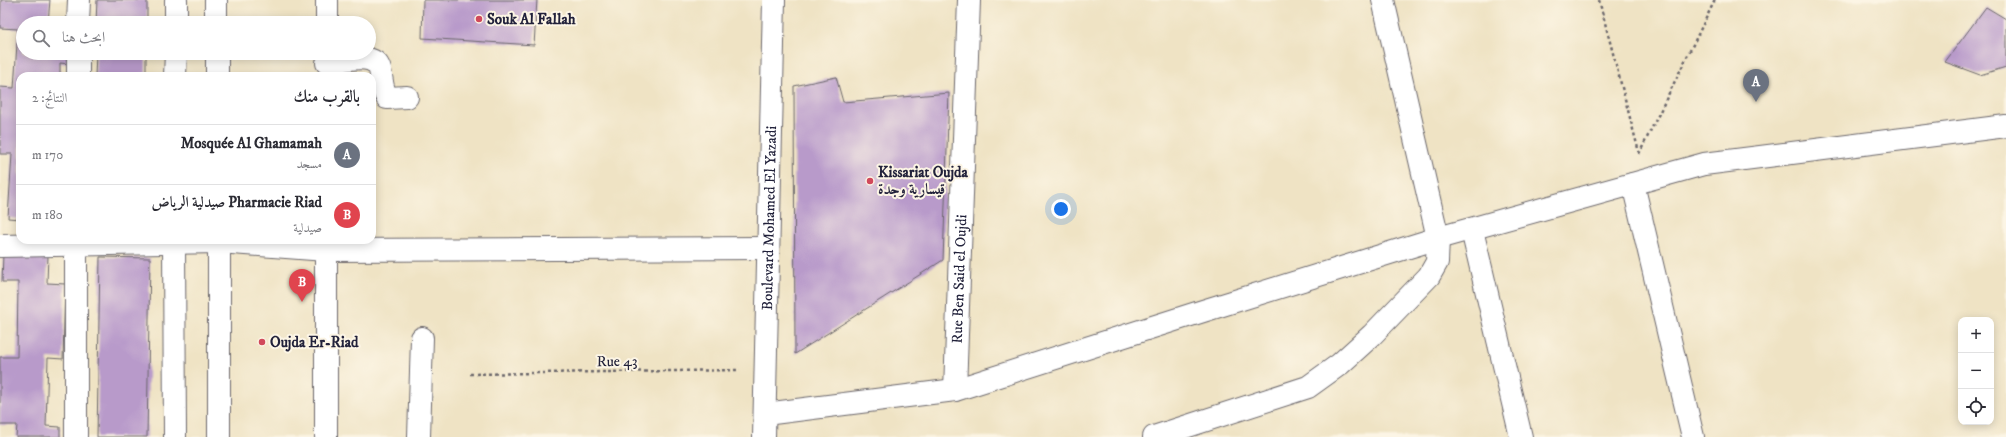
<!DOCTYPE html>
<html lang="ar">
<meta charset="utf-8">
<style>
:root{--surface:#fff;--page:#f2f2f3;--text:#2b2b33;--muted:#7c7c81;--line:#e1e1e2;--accent:#111827}
body{margin:0;font-family:"IM FELL DW Pica",Amiri,serif;background:var(--page);color:var(--text);direction:rtl}
.controls{position:absolute;right:12px;bottom:12px;display:grid;overflow:hidden;border-radius:8px;box-shadow:0 2px 10px #0003}
.controls button{width:36px;height:36px;display:grid;place-items:center;padding:0;border:0;border-bottom:1px solid var(--line);background:var(--surface);color:var(--text);font:20px sans-serif}
.you{position:absolute;left:1061px;top:209px;width:14px;height:14px;margin:-10px;border:3px solid #fff;border-radius:50%;background:#1a73e8;box-shadow:0 0 0 6px #1a73e833}
.badge{display:grid;place-items:center;width:26px;height:26px;border-radius:50%;background:var(--accent);color:#fff;font-size:13px;font-weight:700}
.pin{position:absolute;translate:-50% -33px;filter:drop-shadow(0 1px 2px #0008)}
.pin::after{content:'';position:absolute;top:21px;width:14px;height:12px;background:inherit;clip-path:polygon(0 0,100% 0,50% 100%)}
.list{margin:0;padding:0;list-style:none}
h2{display:flex;justify-content:space-between;align-items:center;height:52px;margin:0;padding:0 16px;font-size:17px}
h2 small{font-size:13px;font-weight:400;color:var(--muted)}
.list li{display:grid;grid-template-columns:26px 1fr auto;gap:12px;align-items:center;box-sizing:border-box;height:60px;padding:0 16px;border-top:1px solid var(--line)}
.list b{display:block;font-size:15px;white-space:nowrap}
.list p{margin:0;font-size:13px;white-space:nowrap;color:var(--muted)}
.list em{font-size:13px;font-style:normal;color:var(--muted)}
.icon{flex:none;width:22px;height:22px;fill:none;stroke:currentColor;stroke-width:2;stroke-linecap:round;stroke-linejoin:round}
.map{position:relative;flex:none;width:2006px;height:437px;overflow:hidden;direction:ltr}
.search{position:absolute;background:var(--surface);box-shadow:0 2px 10px #0003;left:16px;top:16px;width:360px;height:44px;display:flex;align-items:center;gap:10px;box-sizing:border-box;padding:0 14px;border-radius:22px;color:var(--muted);font-size:15px}
.panel{position:absolute;background:var(--surface);box-shadow:0 2px 10px #0003;left:16px;top:72px;width:360px;height:172px;border-radius:12px;direction:rtl}
.map>svg:first-child{display:block}
.building{fill:#b89aca}
.lines{fill:none;stroke-linecap:round;stroke-linejoin:round}
.minor-casing{stroke:#6a666b;stroke-width:24}
.major-casing{stroke:#6a666b;stroke-width:24}
.path{stroke:#6a666b;stroke-width:2.5;stroke-dasharray:3 3;stroke-linecap:butt}
.minor{stroke:#fff;stroke-width:22}
.major{stroke:#fff;stroke-width:22}
.poi-dot{fill:#d1495b;stroke:#fcf5e5;stroke-width:1.5}
.labels{text-anchor:middle;stroke-width:4;stroke-linejoin:round;paint-order:stroke}
.poi-label{font-size:15px;font-weight:bold;fill:#22223b;stroke:#fcf5e5;text-anchor:start}
.street-label{font-size:15px;fill:#22223b;stroke:#fcf5e5}
</style>
<div class="map">
<svg width="2006" height="437" viewBox="0 0 2006 437">
<rect width="100%" height="100%" fill="#fcf5e5"/>
<filter id="ink" filterUnits="userSpaceOnUse"><feTurbulence type="fractalNoise" baseFrequency=".025" numOctaves="2"/><feDisplacementMap in="SourceGraphic" scale="8" xChannelSelector="R" yChannelSelector="G"/><feConvolveMatrix kernelMatrix="1 2 1 2 8 2 1 2 1" color-interpolation-filters="sRGB"/></filter>
<filter id="wash" filterUnits="userSpaceOnUse"><feTurbulence type="fractalNoise" baseFrequency=".012" numOctaves="4" result="noise"/><feDisplacementMap in="SourceGraphic" scale="16" xChannelSelector="R" yChannelSelector="G"/><feGaussianBlur stdDeviation="0.9" result="paint"/><feColorMatrix in="noise" values="0 0 0 0 0 0 0 0 0 0 0 0 0 0 0 0 0 1.4 0 .05"/><feComposite in="paint" operator="in"/></filter>
<g filter="url(#wash)">
<rect width="100%" height="100%" fill="#efe3c4"/>
<g id="blocks">
<!-- building -->
<path class="building" d="M1 0H50L48 23H23V53H70L69 64 60 63V76H20V219L8 218 12 154H0V87L14 88 18 29 0 28Z
M97 0H147V23H96Z
M423 0H537L534 45 422 38Z
M1986 7 2006 19V67L1980 75 1945 62Z
M96 53H146V76H95Z
M836 77 843 102 949 93 943 260 795 354 794 86Z
M3 254 48 255 47 283 65 284 63 359 48 358 46 426 60 427V437H16L17 425H0V357H17L18 282H2Z
M100 257 150 258 147 437H97Z"/>
</g>
</g>
<g filter="url(#ink)">
<use href="#blocks" fill-opacity="0" stroke="#6a666b" stroke-width="1"/>
<g class="lines">
<defs>
<g id="minor">
<path d="M78 23 79 0"/>
<path d="M327 23V0"/>
<path d="M327 63C341 61 375 50 380 70 382 79 382 90 387 98L407 97"/>
<path d="M78 76V53"/>
<path d="M1633 184 1693 437"/>
<path d="M1472 230 1521 437"/>
<path d="M76 240V437"/>
<path d="M0 246 219 242 326 250 768 248"/>
<path id="s1" d="M955 390 969 0"/>
<path d="M765 414 955 390 1203 311 1438 238 1704 164 2006 126"/>
<path d="M326 437V240"/>
<path d="M419 437 422 338"/>
<path id="s2" d="M764 437 774 0"/>
<path d="M1154 437 1308 387 1340 364 1372 335 1429 276 1437 262 1438 238 1383 0"/>
</g>
<path id="major" d="M216 0V23
M176 23V0
M217 53V76
M175 76 176 53
M174 240 175 437
M219 240V437"/>
</defs>
<!-- minor casing -->
<use href="#minor" class="minor-casing"/>
<!-- major casing -->
<use href="#major" class="major-casing"/>
<!-- path -->
<path class="path" d="M1599 0 1640 156
M1639 154 1715 0
M470 374 740 370"/>
<!-- minor -->
<use href="#minor" class="minor"/>
<!-- major -->
<use href="#major" class="major"/>
</g>
</g>
<!-- markers -->
<g class="poi-dot">
<circle cx="479" cy="19" r="4"/>
<circle cx="870" cy="181" r="4"/>
<circle cx="262" cy="342" r="4"/>
</g>
<g class="labels">
<!-- poi labels -->
<g class="poi-label">
<text x="487" y="24">Souk Al Fallah</text>
<text x="878" y="177">Kissariat Oujda<tspan x="878" dy="17">قيسارية وجدة</tspan></text>
<text x="270" y="347">Oujda Er-Riad</text>
</g>
<!-- street labels -->
<g class="street-label">
<text dy="5" stroke="none"><textPath href="#s2" startOffset="219">Boulevard Mohamed El Yazadi</textPath></text>
<text dy="5" stroke="none"><textPath href="#s1" startOffset="111">Rue Ben Said el Oujdi</textPath></text>
<text transform="translate(617 361) rotate(-1)" y="5">Rue 43</text>
</g>
</g>
</svg>
<div class="controls">
<button>+</button>
<button>−</button>
<button><svg class="icon" aria-label="locate" viewBox="0 0 24 24"><circle cx="12" cy="12" r="6"/><path d="M12 2v4M12 18v4M2 12h4M18 12h4"/></svg></button>
</div>
<div class="you"></div>
<div class="pin badge" style="left:1756px;top:102px;background:#6b7280">A</div>
<div class="pin badge" style="left:302px;top:302px;background:#e0444e">B</div>
<div class="search"><svg class="icon" aria-label="search" viewBox="0 0 24 24"><circle cx="10" cy="10" r="6"/><path d="M15 15l6 6"/></svg>ابحث هنا</div>
<section class="panel">
<h2>بالقرب منك<small>النتائج: 2</small></h2>
<ul class="list">
<li><span class="badge" style="background:#6b7280">A</span><div><b>Mosquée Al Ghamamah</b><p>مسجد</p></div><em>170 m</em></li>
<li><span class="badge" style="background:#e0444e">B</span><div><b>Pharmacie Riad صيدلية الرياض</b><p>صيدلية</p></div><em>180 m</em></li>
</ul>
</section>
</div>
